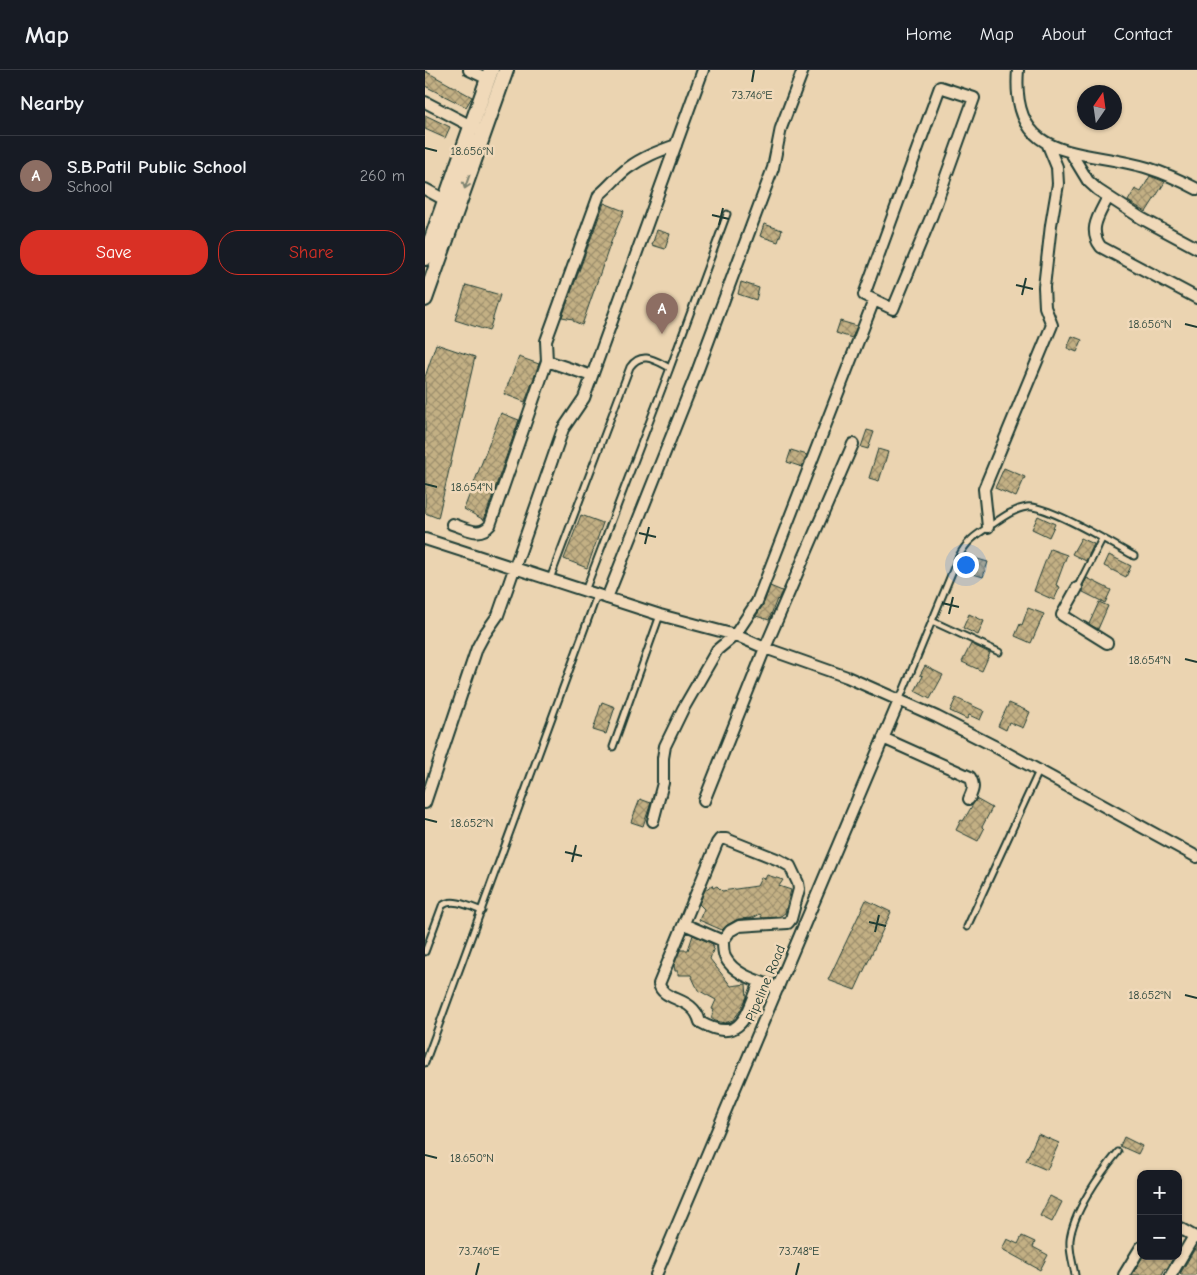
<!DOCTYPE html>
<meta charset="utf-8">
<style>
:root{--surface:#171b24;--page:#242831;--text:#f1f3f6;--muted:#9ea1a6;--line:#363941;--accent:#d93025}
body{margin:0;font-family:"Comic Neue",sans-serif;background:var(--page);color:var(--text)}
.controls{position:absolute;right:15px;bottom:15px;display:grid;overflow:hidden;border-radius:10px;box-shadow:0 1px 4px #0004}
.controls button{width:45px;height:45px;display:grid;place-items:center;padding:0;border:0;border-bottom:1px solid var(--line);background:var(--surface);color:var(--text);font:25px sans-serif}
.compass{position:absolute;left:652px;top:15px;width:45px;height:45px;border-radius:50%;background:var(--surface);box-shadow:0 1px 4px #0004;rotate:13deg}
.you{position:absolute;left:540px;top:494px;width:18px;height:18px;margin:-12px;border:4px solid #fff;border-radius:50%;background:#1a73e8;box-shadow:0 0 0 8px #1a73e833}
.badge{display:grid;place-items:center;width:32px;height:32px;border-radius:50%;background:var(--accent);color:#fff;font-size:16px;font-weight:700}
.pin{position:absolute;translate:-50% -41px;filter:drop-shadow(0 1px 2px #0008)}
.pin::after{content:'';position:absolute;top:26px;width:18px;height:15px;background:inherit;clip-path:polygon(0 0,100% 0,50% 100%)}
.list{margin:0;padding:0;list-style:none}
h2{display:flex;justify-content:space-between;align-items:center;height:65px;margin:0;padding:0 20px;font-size:21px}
h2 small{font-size:16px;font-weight:400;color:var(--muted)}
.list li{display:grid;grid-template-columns:32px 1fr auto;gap:15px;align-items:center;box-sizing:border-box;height:80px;padding:0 20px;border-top:1px solid var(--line)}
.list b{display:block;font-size:19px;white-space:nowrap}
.list p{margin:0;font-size:16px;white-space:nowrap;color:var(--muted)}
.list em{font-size:16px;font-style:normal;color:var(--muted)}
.actions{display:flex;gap:10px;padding:15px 20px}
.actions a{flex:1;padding:11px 0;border:1px solid var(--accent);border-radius:20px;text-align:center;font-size:18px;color:var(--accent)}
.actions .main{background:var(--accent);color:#fff}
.map{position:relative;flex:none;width:772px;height:1205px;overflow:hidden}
header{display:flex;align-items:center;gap:30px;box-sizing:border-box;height:70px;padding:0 25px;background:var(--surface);border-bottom:1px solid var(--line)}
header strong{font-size:24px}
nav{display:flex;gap:28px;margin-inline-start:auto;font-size:18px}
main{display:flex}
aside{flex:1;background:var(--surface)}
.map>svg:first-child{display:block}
.building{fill:url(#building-cross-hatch);stroke:#1f3d34}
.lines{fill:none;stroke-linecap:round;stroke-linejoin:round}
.lane-casing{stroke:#1f3d34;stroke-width:9}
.street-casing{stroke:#1f3d34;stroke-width:14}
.secondary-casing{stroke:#1f3d34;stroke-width:18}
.lane{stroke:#f0d9b9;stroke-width:5}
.street{stroke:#f0d9b9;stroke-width:10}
.secondary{stroke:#f0d9b9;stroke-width:14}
.oneway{stroke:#7d8370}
.ticks{fill:none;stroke:#1f3d34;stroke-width:2}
.labels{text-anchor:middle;stroke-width:5;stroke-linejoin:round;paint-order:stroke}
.street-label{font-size:14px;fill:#1f3d34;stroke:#f0d9b9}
.ticks-label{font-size:12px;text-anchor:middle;fill:#1f3d34;stroke:#f0d9b9;stroke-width:5;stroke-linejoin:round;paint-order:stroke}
</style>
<header>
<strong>Map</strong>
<nav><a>Home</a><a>Map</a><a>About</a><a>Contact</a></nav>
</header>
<main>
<aside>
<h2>Nearby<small></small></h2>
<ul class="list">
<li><span class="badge" style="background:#8d6e63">A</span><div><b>S.B.Patil Public School</b><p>School</p></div><em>260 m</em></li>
</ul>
<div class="actions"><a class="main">Save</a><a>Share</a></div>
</aside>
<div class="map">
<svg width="772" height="1205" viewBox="0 0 772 1205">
<defs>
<pattern id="building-cross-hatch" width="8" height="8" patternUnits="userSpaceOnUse" patternTransform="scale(1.25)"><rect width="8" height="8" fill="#c3b084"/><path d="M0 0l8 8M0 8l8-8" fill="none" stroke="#9e906d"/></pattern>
</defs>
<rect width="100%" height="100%" fill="#ebd4b1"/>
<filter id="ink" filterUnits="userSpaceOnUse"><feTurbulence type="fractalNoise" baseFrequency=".02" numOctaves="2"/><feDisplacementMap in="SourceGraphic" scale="10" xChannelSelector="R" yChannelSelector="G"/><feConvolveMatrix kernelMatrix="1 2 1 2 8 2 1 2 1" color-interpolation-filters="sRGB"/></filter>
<g filter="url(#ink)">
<!-- building -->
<path class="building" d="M0 1 47 27 41 37 0 16Z
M0 45 25 57 20 68 0 59Z
M725 106 740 112 721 142 703 131 710 119 716 122Z
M179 133 199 141 186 172 157 255 148 251V249L137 247Z
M339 154 357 160 353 172 335 166Z
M232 160 245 164 240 179 227 175Z
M316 212 334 218 331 230 313 224Z
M41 215 75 225 64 261 30 250Z
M415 251 432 256 427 268 411 263Z
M647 266 657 270 652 282 642 278Z
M11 274 50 287 13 448 0 443V307Z
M94 287 114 294 100 332 79 324Z
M76 343 94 350 59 450 39 439Z
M442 360 449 362 443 379 436 377Z
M453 379 463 382 454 411 444 408Z
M366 380 382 385 377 397 362 392Z
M579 398 600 407 591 427 570 418Z
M156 445 178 453 162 498 139 489Z
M613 446 630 454 624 467 607 459Z
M656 468 669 474 661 491 647 484Z
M625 479 642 485 631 515 635 517 629 530 609 521Z
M684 485 706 496 701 507 679 496Z
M549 488 563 492 558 507 545 503Z
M662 508 686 520 680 533 658 522V515Z
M345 516 357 521 353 530 352 529 344 550 331 546 338 535Z
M674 532 683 536 673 559 664 554Z
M603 538 619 544 606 573 590 566 595 554 597 555Z
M544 544 559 551 553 565 538 558Z
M546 574 565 583 557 601 537 592Z
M500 596 518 605 505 629 490 621 498 606 495 605Z
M531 628 559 641 555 650 544 645 542 649 525 641Z
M177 632 190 637 181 664 168 660Z
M584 633 605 642 598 658 584 652 581 660 573 656Z
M215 729 226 733 218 756 206 752Z
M551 729 567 738 557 757 559 759 553 771 531 760 536 750 538 751 540 748Z
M342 805 358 810 354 816 366 820 360 843 354 847 337 848 335 844 328 848 313 849 302 855 297 860 274 850 279 839 274 834 280 820 287 815 288 818 292 816 297 821 332 816 336 808 340 809Z
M441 830 466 842 430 920 403 910Z
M268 865 288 874 287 876 289 877 285 889 306 916 321 914 322 927 315 941 308 950 300 953 290 951 286 948 289 940 287 939 291 930 273 920 266 905H253V901H250L249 895 255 880H263Z
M613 1064 634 1073 622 1100 601 1091Z
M699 1067 717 1076 713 1084 695 1076Z
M625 1126 637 1132 627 1152 615 1146Z
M597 1166 610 1172 608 1177 623 1185 615 1200 577 1179 582 1169 593 1174Z
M772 1175V1202L770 1205H756L755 1204Z
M718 1186H749L742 1199 740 1198 737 1205H707Z"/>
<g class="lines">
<defs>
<path id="lane" d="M125 509 205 297C217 280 231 291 245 298L302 144
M652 518 677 469
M160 521 245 298
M507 551 574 582
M474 631 533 488C542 470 551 465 568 454 578 447 589 439 602 437 621 434 689 475 709 486
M188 677 235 545
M542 857 614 701
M0 882 17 836C27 827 46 837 57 841
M0 993 172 525
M650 1205C648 1193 644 1182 645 1170 648 1142 675 1104 693 1082"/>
<path id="street" d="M44 0 63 9
M593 0C585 95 659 78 723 98 739 103 757 111 772 119
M515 17 549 28 507 145 468 239 439 225Z
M0 32 52 59
M646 83 663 111 673 120 716 148 772 178
M0 119 20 130
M683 127C675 144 662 159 676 177L772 228
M122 291 167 306
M27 454C41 458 54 468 65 455L122 291 121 271 174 125C185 116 193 105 203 98 218 87 234 81 251 75
M563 457 559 419 627 255 620 237 619 217 626 155 633 114 632 97 623 75
M0 469 235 545 310 565 340 578 422 607 512 647 569 676 772 787
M652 518 637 545 682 573
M182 528 272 302 348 98 356 58 378 0
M458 668 545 707C550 716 548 720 544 729
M279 731 340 578 428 374
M0 733 52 578 59 565 73 545 138 359 159 328 278 0
M228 751 238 713V688L240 676 258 639 292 580 310 565 332 532 449 230
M259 854 298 871
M335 912C322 943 317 976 275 952 269 926 238 932 234 914L292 773 295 769H301L354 790 365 796 373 813 374 819 366 849 363 853 314 856 305 861 298 871C298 876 298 882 300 887 310 906 334 911 353 918
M753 1157 772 1168
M231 1205 474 631
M699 1205 716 1177
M746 1205 769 1166"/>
<path id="secondary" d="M0 188 66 0
M0 229 81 0"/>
</defs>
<!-- lane casing -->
<use href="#lane" class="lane-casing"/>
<!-- street casing -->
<use href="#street" class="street-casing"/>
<!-- secondary casing -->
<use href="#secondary" class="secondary-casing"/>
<!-- lane -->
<use href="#lane" class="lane"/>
<!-- street -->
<use href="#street" class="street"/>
<!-- secondary -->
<use href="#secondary" class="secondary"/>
</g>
<!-- one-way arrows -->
<defs><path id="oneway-shaft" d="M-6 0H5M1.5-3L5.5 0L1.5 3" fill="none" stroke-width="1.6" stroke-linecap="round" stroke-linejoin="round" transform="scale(1.25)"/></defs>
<use class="oneway" href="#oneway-shaft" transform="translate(42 112) rotate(109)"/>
</g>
<!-- ticks -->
<path class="ticks" d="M327 12 329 0M0 78 12 81M287 145 304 149M294 155 298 138M591 215 608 219M597 225 601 208M760 254 772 257M0 414 12 417M214 463 231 467M220 474 224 457M517 533 534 537M524 544 528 527M760 589 772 592M0 749 12 752M140 782 157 786M147 792 151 775M444 852 461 856M450 862 454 845M760 925 772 928M0 1085 12 1088M51 1205 54 1193M371 1205 374 1193"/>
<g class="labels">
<!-- street labels -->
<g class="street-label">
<text transform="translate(340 913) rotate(-67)" y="5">Pipeline Road</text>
</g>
</g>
<g class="ticks-label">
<text x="327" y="29">73.746°E</text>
<text x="47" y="85">18.656°N</text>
<text x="725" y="258">18.656°N</text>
<text x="47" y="421">18.654°N</text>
<text x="725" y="594">18.654°N</text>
<text x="47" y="757">18.652°N</text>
<text x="725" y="929">18.652°N</text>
<text x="47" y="1092">18.650°N</text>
<text x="54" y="1185">73.746°E</text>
<text x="374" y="1185">73.748°E</text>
</g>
</svg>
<div class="controls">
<button>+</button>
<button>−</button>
</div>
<svg class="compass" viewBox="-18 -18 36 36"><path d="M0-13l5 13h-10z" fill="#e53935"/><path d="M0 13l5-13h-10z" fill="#9ea1a6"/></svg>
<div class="you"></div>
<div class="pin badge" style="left:237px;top:264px;background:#8d6e63">A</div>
</div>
</main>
